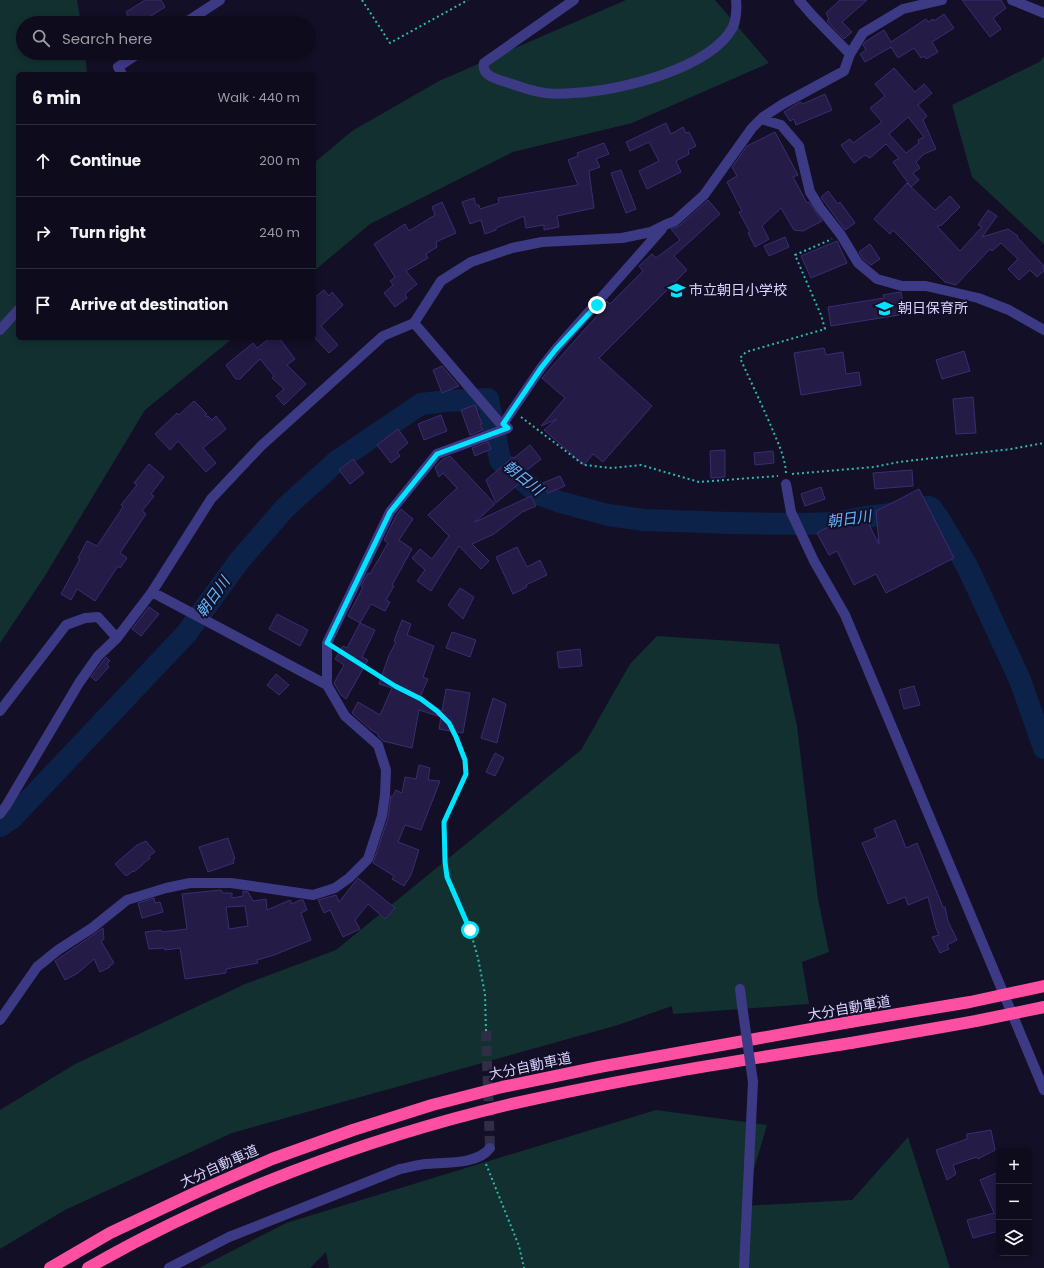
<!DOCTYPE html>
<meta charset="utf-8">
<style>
:root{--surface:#0e0b1c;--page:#171425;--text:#f1f3f6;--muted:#9b9ba3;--line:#2e2b3b}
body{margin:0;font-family:Poppins,"Noto Sans JP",sans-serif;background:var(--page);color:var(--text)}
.controls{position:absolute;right:12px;bottom:12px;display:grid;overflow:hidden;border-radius:6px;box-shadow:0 2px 6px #0003}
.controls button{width:36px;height:36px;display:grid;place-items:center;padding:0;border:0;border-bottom:1px solid var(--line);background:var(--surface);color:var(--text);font:20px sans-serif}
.stop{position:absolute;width:12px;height:12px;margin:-9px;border:3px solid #00e5ff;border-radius:50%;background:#fff}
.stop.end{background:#00e5ff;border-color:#fff;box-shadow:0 1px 4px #0008}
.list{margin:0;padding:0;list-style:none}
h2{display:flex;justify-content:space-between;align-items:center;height:52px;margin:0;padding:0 16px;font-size:17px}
h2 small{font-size:13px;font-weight:400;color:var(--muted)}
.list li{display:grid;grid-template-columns:26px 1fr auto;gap:12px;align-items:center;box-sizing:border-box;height:72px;padding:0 16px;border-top:1px solid var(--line)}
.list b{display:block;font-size:15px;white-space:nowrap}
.list em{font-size:13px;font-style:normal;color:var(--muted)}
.icon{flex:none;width:22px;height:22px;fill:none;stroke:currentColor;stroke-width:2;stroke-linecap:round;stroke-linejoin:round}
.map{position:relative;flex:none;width:1044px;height:1268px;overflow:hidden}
.search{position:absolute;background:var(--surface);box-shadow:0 2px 6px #0003;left:16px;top:16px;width:300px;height:44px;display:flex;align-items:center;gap:10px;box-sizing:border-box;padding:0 14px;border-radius:22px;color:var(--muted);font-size:15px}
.panel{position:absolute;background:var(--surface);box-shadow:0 2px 6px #0003;left:16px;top:72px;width:300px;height:268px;border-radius:6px}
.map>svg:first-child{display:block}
.green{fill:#12302f}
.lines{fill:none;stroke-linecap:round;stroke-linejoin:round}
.river{stroke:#0c2248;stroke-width:22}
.building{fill:#241b47;stroke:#3b2d73;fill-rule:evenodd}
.minor-tunnel{stroke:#312d47;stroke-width:10;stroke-dasharray:10 5;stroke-linecap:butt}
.path{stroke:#2fb8b0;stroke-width:2;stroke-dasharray:2 3;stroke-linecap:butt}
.minor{stroke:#3d3a85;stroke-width:10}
.highway{stroke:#ff4fa3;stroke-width:12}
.minor-bridge{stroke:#3d3a85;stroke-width:10}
.highway-bridge{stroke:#ff4fa3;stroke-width:12}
.route{stroke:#00e5ff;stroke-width:5}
.labels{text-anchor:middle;stroke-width:4;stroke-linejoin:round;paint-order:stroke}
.poi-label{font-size:14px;fill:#d9d4ff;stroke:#130f26;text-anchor:start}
.street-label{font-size:14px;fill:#d9d4ff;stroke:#130f26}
.water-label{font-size:15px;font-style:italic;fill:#62b6ff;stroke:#130f26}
</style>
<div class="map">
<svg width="1044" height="1268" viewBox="0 0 1044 1268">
<rect width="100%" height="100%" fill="#130f26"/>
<!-- green -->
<path class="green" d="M0 0H77L81 23H23V53H85L87 74H18V338H233L145 410 43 579 0 643Z
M626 0H715L769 63 632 123 513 152 370 224 314 271V163L352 131 439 81Z
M1044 56V244L972 177 952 105 1041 61Z
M657 636 779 644 797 726 818 899 829 952 802 962 809 1004 673 1014 672 1006 618 1025 232 1133 65 1210 0 1249V1110L75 1064 245 984 336 950 581 750 630 664Z
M656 1110 767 1125 743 1206 852 1200 908 1137 950 1268H329L326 1252 310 1268H199L286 1223Z"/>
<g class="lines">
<!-- river -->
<path class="river" d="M0 826 12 818 186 634 239 561 285 508 337 461 421 404 446 401 488 399 500 460 513 473 541 495 560 502 608 515 644 520 731 523 801 524 836 523 865 517 892 514 911 508 929 507 932 509 939 519 967 566 1020 680 1044 748"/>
</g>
<!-- building -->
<path class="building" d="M145 0H161L165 7 140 23H132L126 12Z
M840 0H867L842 22 852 32 844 39 827 21 829 19 826 13Z
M962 0H1001L1006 8 993 18 1001 29 990 37Z
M944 14 954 28 932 42 938 52 926 59 924 56 921 58 914 48 898 58 891 47 865 62 860 54 866 50 863 45 865 42 884 30 891 42 926 19 928 22 933 19 934 21Z
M894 68 915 92 924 84 932 93 918 105 927 116 923 120 936 149 924 154 916 162 920 168 913 173 919 180 911 187 893 162 899 158 886 144 870 158 865 155 854 163 841 145 850 139 853 143 882 122 870 108 885 96 875 84ZM908 117 924 137 918 140 919 143 906 153 889 134Z
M825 94 832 110 796 125 794 119 790 121 784 112 800 102 803 104Z
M666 123 671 134 683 127 686 133 689 132 696 146 688 150 689 154 676 161 681 172 647 189 639 171 659 161 649 142 630 151 626 142Z
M775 132 798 175 793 177 807 203 809 202 822 221 803 231 794 230 781 208 762 226 769 239 755 247 748 233 750 232 739 212 742 211 727 182 737 176 732 167 747 146Z
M604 143 609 154 596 159 600 167 589 171 594 208 557 216 559 227 544 230V225L526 228 524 216 496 228V230L485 234 481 220 470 224 462 202 474 198 476 205H479L480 209 499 203 498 198 578 185 568 160 578 156 577 153Z
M621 170 636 209 626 213 611 173Z
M907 183 935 210 950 196 960 207 942 225 937 226 960 251 982 227 978 225 988 210 997 216 982 237 1008 229 1018 236 1017 237 1044 266V271L1037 277 1030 270 1019 280 1008 269 1018 259 1001 243 992 251 990 249 956 285 945 282 893 230 890 234 874 219Z
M828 191 838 204 840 202 855 223 845 230 821 197Z
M708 200 720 214 674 256 687 270 599 358 652 406 603 462 593 454 584 465 544 430 557 419 541 426 565 398 542 378 585 329 599 314 597 312 607 301 610 304 643 271 639 266 652 254 656 258 680 240 671 229 679 226Z
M442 202 456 233 436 242 437 247 426 254 428 258 406 271 417 284 405 294 407 298 395 307 384 293 393 285 390 281 395 277 374 244 405 224 409 231 435 215 432 207Z
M785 237 789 247 769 256 764 246Z
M837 241 847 263 811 278 801 256Z
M870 244 880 259 871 265 863 259 859 252Z
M324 290 329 296 332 292 343 305 321 326 338 345 329 353 314 337V298Z
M900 292H901L905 314 831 326 828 307 884 298 883 295Z
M270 338H279L295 359 287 365 306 384 284 405 276 396 284 389 272 378 274 376 260 359 240 379H236L234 377 226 365 253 343 257 348Z
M824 348 826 355 843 352 846 374 859 372 861 385 801 395 794 353Z
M964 351 970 371 942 379 936 360Z
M442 366 459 386 442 393 433 370Z
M973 397 976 433 956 434 953 399Z
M194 401 207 414 205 415 206 417 208 416 212 420 216 416 226 429 203 448 216 463 206 472 178 441 170 450 155 434 177 413 179 415Z
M475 405 482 424H480L483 430 470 435 461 410Z
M441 415 447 431 424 440 418 424Z
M398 429 408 443 397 452 400 456 391 463 377 445Z
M488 442 491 449 475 456 472 448Z
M530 445 541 459 526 471 529 475 496 503 486 480 513 457 514 458Z
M725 450V477L711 478 710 451Z
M773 451 774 463 755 465 754 453Z
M450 456 495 504 475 522 531 496 536 506 522 512 494 534 472 544 489 561 481 569 459 546 431 591 417 581 425 570 412 558 420 549 432 559 449 536 428 515 457 488 443 473 439 477 435 467 443 459Z
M353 459 364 473 350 484 339 470Z
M149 464 164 477 151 494 154 496 142 511 146 514 120 553 127 558 120 568 118 566 95 601 77 589 71 600 61 594 80 559 78 558 87 541 97 546 123 507 121 505 137 485 134 483Z
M912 470 913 486 875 489 873 473Z
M560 476 565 486 548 493 543 483Z
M821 487 825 499 805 506 801 494Z
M919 489 954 558 886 593 876 574 854 585 837 551 829 555 817 533 861 509 879 544 876 511Z
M401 509 413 519 399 540 412 549 392 585 394 586 386 600 390 602 385 611 371 604 360 623 348 616 363 587 361 586 368 573 370 574 388 543 384 540 396 516Z
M517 547 527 567 540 560 547 575 526 585 527 587 513 594 496 557Z
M460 588 474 597 463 619 448 605Z
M149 607 159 614 141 636 132 629Z
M277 614 308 630 300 646 269 629Z
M402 620 411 624 407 635 434 646 423 677 428 679 420 697 442 711 446 689 470 693 463 733 439 729 441 717 419 710 412 748 383 741 378 736V734L370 729 352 713 358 702 380 715 392 688 379 684 389 655 396 642 394 641Z
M360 623 375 630 362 657 368 660 346 699 341 695 334 683 344 665 335 659 343 646 347 648Z
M452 632 476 640 470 657 446 648Z
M580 649 582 666 559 668 557 652Z
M106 657 110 661 107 664 109 667 96 681 91 677Z
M276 674 289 685 279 695 267 685Z
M914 686 920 705 904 709 899 690Z
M493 698 506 704 497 743 481 738Z
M495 753 504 758 495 776 486 772Z
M419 765 430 768 428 780 440 781 421 830 405 825 398 842 419 850 411 875 404 886 392 879 394 876 373 863 388 818 391 796H393L396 790 402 793 405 777 416 779Z
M895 820 906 848 917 843 943 907H945L948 921 957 940 947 945 949 949 940 953 932 937 939 935 936 928 928 897 908 905 905 897 888 904 862 843 877 837 874 829Z
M228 838 235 859H233L234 863 208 872 199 847Z
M146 841 155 852 149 856 150 858 134 872 133 871 126 876 115 864 137 845Z
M358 878 395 908 385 919 368 904 355 920 360 929 343 937 330 910 324 913 318 900 336 895 339 902Z
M221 890 223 893H232V898L243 896V891L248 892 253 901 266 899 267 910 290 900 292 904 300 900H303L307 910 301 913 311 940 274 955 257 960 258 963 226 969V973L185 979 180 948 165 950V948L149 949 145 932 161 930 162 932 187 929 182 894ZM245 906 248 926 229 929 226 907Z
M154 898 155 903 160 902 163 912 142 918 138 903Z
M103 928 104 939 101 941 114 963 109 966 110 967 100 972 94 959 78 973 65 980 55 961Z
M991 1130 995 1150 978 1159 977 1157 953 1165 956 1174 947 1180 936 1150 967 1139V1134Z
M999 1172V1231L973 1238 967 1220 994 1213 980 1180Z"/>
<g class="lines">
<!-- minor-tunnel -->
<path class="minor-tunnel" d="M486 1031 490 1148"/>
<!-- path -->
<path class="path" d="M362 0 390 43 468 0
M521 417 584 465 612 468 641 465 699 482 778 476
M786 473C785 456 777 441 771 426 761 403 750 380 740 358L746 352 825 329 821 315 795 255 832 239
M792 474 874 467 899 462 1011 449 1044 443
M338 649 395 686 421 699 437 711 449 723 456 737 465 760 466 774 444 822 445 862 447 877 470 930 478 958 485 994 486 1031
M486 1164 519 1246 524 1268"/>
<!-- minor -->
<path class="minor" d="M574 0 484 63C481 75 496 79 506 82 515 85 525 89 535 91 546 94 563 94 574 93 619 91 710 69 733 27 736 20 737 8 736 0
M799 0 812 15 850 54
M1012 0 1044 13
M185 23 220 0
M122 74 118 67 139 53
M761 119 781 125 799 146 810 192 820 208 841 235 858 263 877 279 902 286H926L978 298 1009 310 1044 330
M414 323 499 422 507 427
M0 330 18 310
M503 424 541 368 556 349 662 229
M786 484 791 512 814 561 845 615 1044 1090
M152 592 327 685
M0 711 66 625 85 618 98 617 117 638
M0 814 6 806 79 683 98 656 117 638 152 592 211 499 261 446 383 336 414 323 441 281 471 262 512 248 542 242 622 238 651 232 667 224 675 221 704 195 752 128 763 117 783 104 844 71 850 54 863 33 903 9 942 0
M740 989 742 1005
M0 1020 37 967 58 950 92 928 127 900 166 888 190 883H231L313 895 335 888 349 878 368 859 382 816 385 795 386 770 378 745 345 716 327 685V643L390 512 437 454 508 428
M169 1268 229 1237 400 1169C408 1168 416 1165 425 1164 443 1162 478 1165 490 1148
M744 1268 753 1082"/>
<!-- highway -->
<path class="highway" d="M50 1268 110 1233 199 1191 272 1159 353 1130 432 1105 502 1087 599 1067 850 1022
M88 1268C215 1195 364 1139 507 1105 620 1079 736 1061 851 1043"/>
<!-- minor-bridge -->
<path class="minor-bridge" d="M742 1005 753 1082"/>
<!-- highway-bridge -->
<path class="highway-bridge" d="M850 1022 970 1002 1044 986
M851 1043 976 1021 1044 1007"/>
</g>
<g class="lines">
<!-- route -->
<path class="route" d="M470 930 447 877 445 862 444 822 466 774 465 760 456 737 449 723 437 711 421 699 395 686 327 643 390 512 437 454 508 428 503 424 541 368 556 349 597 305"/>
</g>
<!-- icons -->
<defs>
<symbol id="school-bare" viewBox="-9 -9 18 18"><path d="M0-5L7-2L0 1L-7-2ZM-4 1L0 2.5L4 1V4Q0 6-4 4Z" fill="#00e5ff" stroke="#130f26" stroke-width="2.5" paint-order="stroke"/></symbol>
</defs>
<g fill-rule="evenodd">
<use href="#school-bare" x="664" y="278" width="25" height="25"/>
<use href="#school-bare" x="872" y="296" width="25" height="25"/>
</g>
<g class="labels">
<!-- poi labels -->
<g class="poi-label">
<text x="689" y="295">市立朝日小学校</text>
<text x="898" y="313">朝日保育所</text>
</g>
<!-- street labels -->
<g class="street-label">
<text transform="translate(849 1008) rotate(-10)" y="5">大分自動車道</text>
<text transform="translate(530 1066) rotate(-12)" y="5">大分自動車道</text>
<text transform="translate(219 1166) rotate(-24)" y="5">大分自動車道</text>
</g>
<!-- water labels -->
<g class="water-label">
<text transform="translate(523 478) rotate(39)" y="5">朝日川</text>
<text transform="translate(849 519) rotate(-8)" y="5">朝日川</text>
<text transform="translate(213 597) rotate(-54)" y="5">朝日川</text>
</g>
</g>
</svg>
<div class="controls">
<button>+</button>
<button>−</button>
<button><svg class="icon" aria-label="layers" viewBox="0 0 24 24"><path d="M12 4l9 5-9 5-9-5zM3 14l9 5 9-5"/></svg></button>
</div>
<div class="stop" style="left:470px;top:930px"></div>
<div class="stop end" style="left:597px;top:305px"></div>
<div class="search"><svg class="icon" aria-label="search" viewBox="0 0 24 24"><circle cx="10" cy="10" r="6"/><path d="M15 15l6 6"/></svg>Search here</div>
<section class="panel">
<h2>6 min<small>Walk · 440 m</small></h2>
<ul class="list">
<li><svg class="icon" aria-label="ahead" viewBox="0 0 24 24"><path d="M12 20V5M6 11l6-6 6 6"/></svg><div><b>Continue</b></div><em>200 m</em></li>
<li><svg class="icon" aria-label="right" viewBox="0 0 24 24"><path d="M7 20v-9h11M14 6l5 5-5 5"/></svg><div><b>Turn right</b></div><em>240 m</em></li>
<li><svg class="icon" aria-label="arrive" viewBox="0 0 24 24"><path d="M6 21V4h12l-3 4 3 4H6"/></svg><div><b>Arrive at destination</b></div></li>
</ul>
</section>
</div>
